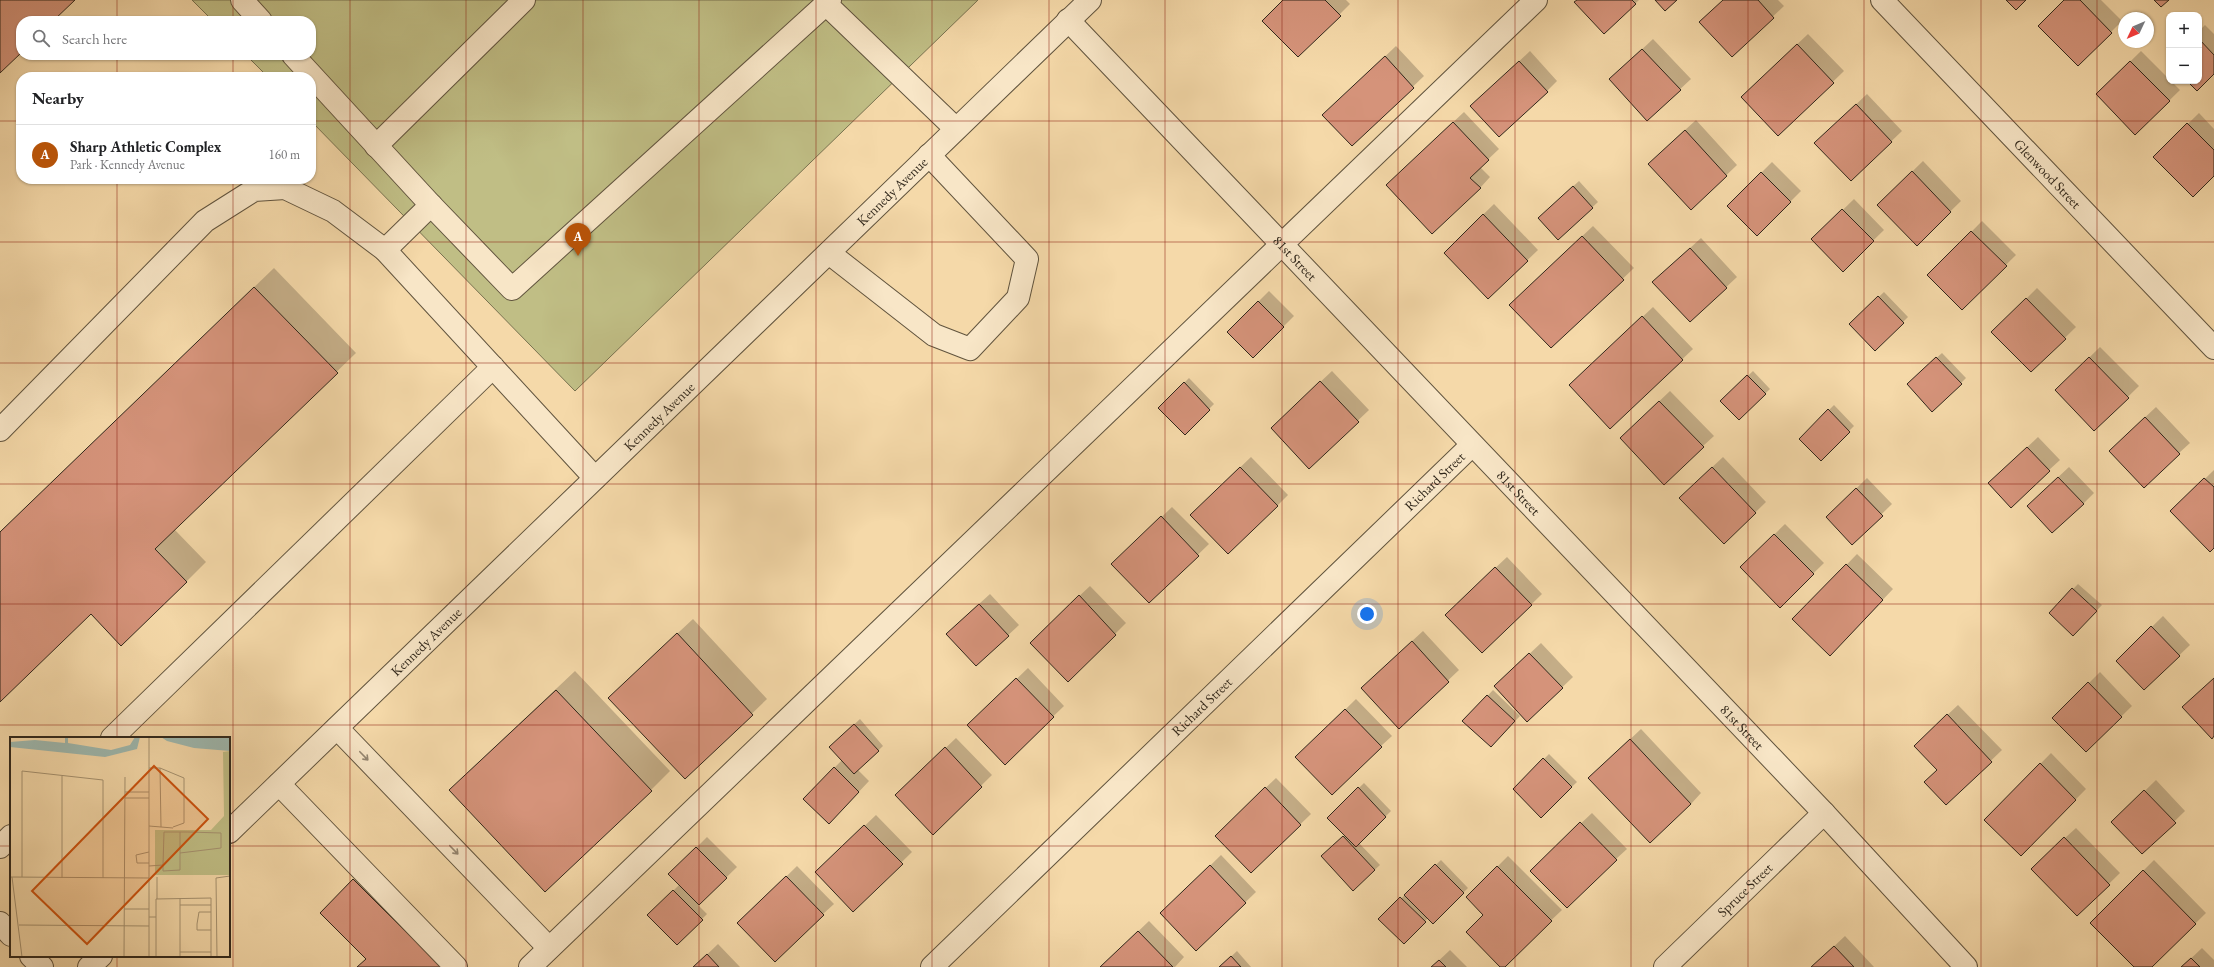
<!DOCTYPE html>
<meta charset="utf-8">
<style>
:root{--surface:#fff;--page:#f6f6f6;--text:#202124;--muted:#757577;--line:#e0e0e0;--accent:#b45309}
body{margin:0;font-family:"EB Garamond",serif;background:var(--page);color:var(--text)}
.controls{position:absolute;right:12px;top:12px;display:grid;overflow:hidden;border-radius:8px;box-shadow:0 1px 3px #0004}
.controls button{width:36px;height:36px;display:grid;place-items:center;padding:0;border:0;border-bottom:1px solid var(--line);background:var(--surface);color:var(--text);font:20px sans-serif}
.compass{position:absolute;left:2118px;top:12px;width:36px;height:36px;border-radius:50%;background:var(--surface);box-shadow:0 1px 3px #0004;rotate:226deg}
.you{position:absolute;left:1367px;top:614px;width:14px;height:14px;margin:-10px;border:3px solid #fff;border-radius:50%;background:#1a73e8;box-shadow:0 0 0 6px #1a73e833}
.badge{display:grid;place-items:center;width:26px;height:26px;border-radius:50%;background:var(--accent);color:#fff;font-size:13px;font-weight:700}
.pin{position:absolute;translate:-50% -33px;filter:drop-shadow(0 1px 2px #0008)}
.pin::after{content:'';position:absolute;top:21px;width:14px;height:12px;background:inherit;clip-path:polygon(0 0,100% 0,50% 100%)}
.list{margin:0;padding:0;list-style:none}
h2{display:flex;justify-content:space-between;align-items:center;height:52px;margin:0;padding:0 16px;font-size:17px}
h2 small{font-size:13px;font-weight:400;color:var(--muted)}
.list li{display:grid;grid-template-columns:26px 1fr auto;gap:12px;align-items:center;box-sizing:border-box;height:60px;padding:0 16px;border-top:1px solid var(--line)}
.list b{display:block;font-size:15px;white-space:nowrap}
.list p{margin:0;font-size:13px;white-space:nowrap;color:var(--muted)}
.list em{font-size:13px;font-style:normal;color:var(--muted)}
.icon{flex:none;width:22px;height:22px;fill:none;stroke:currentColor;stroke-width:2;stroke-linecap:round;stroke-linejoin:round}
.map{position:relative;flex:none;width:2214px;height:967px;overflow:hidden}
.search{position:absolute;background:var(--surface);box-shadow:0 1px 3px #0004;left:16px;top:16px;width:300px;height:44px;display:flex;align-items:center;gap:10px;box-sizing:border-box;padding:0 14px;border-radius:16px;color:var(--muted);font-size:15px}
.panel{position:absolute;background:var(--surface);box-shadow:0 1px 3px #0004;left:16px;top:72px;width:300px;height:112px;border-radius:16px}
.map>svg:first-child{display:block}
.green{fill:#c0be85;stroke:#787250}
.shadow{fill:#0003}
.building{fill:#d5937a;stroke:#30271b}
.lines{fill:none;stroke-linecap:round;stroke-linejoin:round}
.minor-casing{stroke:#61543e;stroke-width:24}
.minor{stroke:#f8e6c7;stroke-width:22}
.oneway{stroke:#948671}
.grid{fill:none;stroke:#8f2418;stroke-width:1;stroke-opacity:0.55}
.labels{text-anchor:middle;stroke-width:3;stroke-linejoin:round;paint-order:stroke}
.street-label{font-size:14px;fill:#30271b;stroke:#f8e6c7}
.inset-road{fill:none;stroke:#a69270;stroke-width:1}
.view{fill:#cc520e;fill-opacity:0.15;stroke:#cc520e;stroke-width:2}
.inset-edge{fill:none;stroke:#30271b;stroke-width:2}
</style>
<div class="map">
<svg width="2214" height="967" viewBox="0 0 2214 967">
<rect width="100%" height="100%" fill="#f5d9a9"/>
<filter id="stains"><feTurbulence type="fractalNoise" baseFrequency=".005" numOctaves="4"/><feColorMatrix values="0 0 0 0 .2 0 0 0 0 .09 0 0 0 0 .02 0 0 0 .5 -.17"/></filter>
<radialGradient id="worn" r=".72"><stop offset=".6" stop-color="#630" stop-opacity="0"/><stop offset="1" stop-color="#630" stop-opacity=".3"/></radialGradient>
<!-- green -->
<path class="green" d="M192 0H978L575 391 311 121V77H268L246 55H311V21H213Z"/>
<!-- shadow -->
<path class="shadow" d="M1285 0H1346L1350 4 1298 56Z
M1578 0H1639L1604 33Z
M1723 0H1778L1784 6 1732 55Z
M2066 0H2101L2122 21 2078 65Z
M2205 25 2214 34V73L2197 89 2189 81H2199V31Z
M1808 34 1844 71 1778 135 1753 86Z
M1653 39 1691 79 1647 120 1621 69Z
M1396 46 1424 76 1352 145 1334 105Z
M1530 51 1557 81 1547 91 1482 96Z
M2141 51 2180 90 2135 134 2097 94Z
M1867 94 1902 131 1851 180 1826 133Z
M1464 112 1499 149 1480 167 1490 177 1480 188 1398 174Z
M2199 113 2214 129V175L2154 157Z
M1696 120 1737 165 1691 209 1660 153Z
M1923 161 1961 201 1917 244 1878 205Z
M1772 162 1801 191 1757 235 1728 206Z
M1579 181 1598 202 1558 239 1544 213Z
M1854 199 1884 230 1843 270 1813 239Z
M1494 204 1538 250 1488 298 1455 242Z
M1982 221 2016 255 1962 308 1929 275Z
M1593 226 1634 268 1551 347 1521 294Z
M1701 238 1737 277 1690 321 1664 272Z
M274 268 356 353 174 529 206 562 187 581 121 644 91 613 0 700V532Z
M2037 288 2076 327 2031 371 1993 332Z
M1269 291 1294 316 1253 357 1228 332Z
M1884 292 1908 317 1875 350 1850 324Z
M1653 307 1693 349 1610 428 1581 375Z
M2100 347 2139 386 2094 430 2056 390Z
M1942 353 1966 378 1961 383 1913 379Z
M1332 371 1369 410 1309 467 1283 417Z
M1753 371 1770 389 1739 419 1722 401Z
M1189 378 1214 404 1185 433 1159 408Z
M1670 391 1714 436 1703 446 1631 428Z
M1834 405 1854 426 1821 459 1800 439Z
M2156 407 2190 443 2179 453 2121 440Z
M2038 437 2060 460 2049 470 2000 473Z
M1251 457 1288 495 1277 506 1202 504Z
M1723 457 1766 502 1724 543 1691 487Z
M2069 467 2094 493 2083 504 2039 495Z
M2214 470V547L2172 511Z
M1867 478 1892 504 1852 543 1827 517Z
M1172 507 1209 544 1149 602 1123 554Z
M1785 524 1824 563 1780 606 1741 567Z
M1857 554 1893 589 1841 644 1794 619Z
M1507 557 1542 594 1482 652 1457 604Z
M2078 584 2102 605 2073 635 2050 613Z
M1090 586 1126 623 1068 681 1041 632Z
M990 594 1019 625 976 665 958 623Z
M2163 616 2190 645 2144 689 2117 661Z
M693 619 767 699 685 778 625 682Z
M1423 631 1459 670 1399 727 1373 677Z
M1541 643 1573 677 1527 721 1506 676Z
M1028 668 1064 706 1005 763 979 715Z
M575 671 670 771 651 790 469 771Z
M2100 672 2132 706 2086 751 2054 718Z
M1493 690 1520 716 1491 746 1464 721Z
M1356 699 1392 736 1381 746 1307 747Z
M1958 705 2002 750 1946 804 1938 769 1926 735Z
M860 719 883 746 858 770 869 781 840 812 804 799 842 760 830 747Z
M1641 729 1701 793 1691 804 1589 778Z
M956 738 992 775 933 833 907 785Z
M2051 753 2086 789 2021 855 1985 820Z
M1549 754 1577 782 1541 816 1514 789Z
M1276 778 1311 814 1251 872 1227 825Z
M2156 780 2185 811 2142 853 2113 822Z
M1364 783 1391 811 1359 843 1380 865 1354 889 1322 856 1345 835 1328 818Z
M1592 813 1627 849 1616 859 1542 860Z
M876 815 912 852 853 910 827 862Z
M2076 828 2120 873 2077 915 2043 858Z
M707 837 737 867 698 905 707 914 677 944 649 915 680 884 670 874Z
M1221 855 1256 892 1196 950 1172 903Z
M1508 856 1562 910 1502 967 1485 915 1467 897Z
M1441 860 1468 888 1433 923 1428 918 1404 943 1380 919Z
M2154 860 2206 913 2151 967H2135L2091 923Z
M369 865 438 967H359L367 959 321 913Z
M797 866 834 904 823 914 749 913Z
M1149 921 1184 957 1175 967H1101Z
M1845 936 1874 967H1812Z
M718 944 740 967H694Z
M2202 948 2214 960V967H2182Z
M1450 950 1467 967H1432Z
M1237 951 1251 967H1220Z"/>
<!-- building -->
<path class="building" d="M0 0H75L53 21H21V53L0 73Z
M1283 0H1325L1341 16 1298 57 1262 21Z
M1577 0H1632L1636 4 1604 34 1574 2Z
M1655 0H1677L1665 11Z
M1723 0H1758L1774 18 1732 57 1699 22Z
M2006 0H2026L2016 10Z
M2064 0H2080L2112 33 2078 66 2038 26Z
M2154 0H2169L2161 7Z
M2199 39 2214 55V74L2197 91 2187 81H2199Z
M1797 44 1834 83 1778 136 1741 97Z
M1642 49 1681 90 1647 121 1609 79Z
M1385 56 1414 88 1352 146 1322 115Z
M1519 61 1548 92 1499 137 1470 106Z
M2130 61 2170 101 2135 135 2096 94Z
M1856 104 1892 142 1851 181 1814 143Z
M1453 122 1489 160 1470 178 1481 188 1432 234 1386 185Z
M2187 123 2214 150V176L2193 197 2153 157Z
M1685 130 1727 176 1691 210 1648 164Z
M1912 171 1951 212 1917 246 1877 205Z
M1761 172 1791 202 1757 236 1727 206Z
M1573 186 1593 208 1558 240 1538 218Z
M1842 209 1874 241 1843 272 1811 239Z
M1483 214 1528 261 1488 299 1444 253Z
M1971 231 2007 266 1962 310 1927 275Z
M1582 236 1624 280 1551 348 1509 305Z
M1690 248 1727 288 1690 322 1652 282Z
M254 287 338 373 155 549 187 582 121 646 91 614 0 702V532Z
M1878 296 1904 323 1875 351 1849 324Z
M2026 298 2066 339 2031 372 1991 332Z
M1258 301 1284 327 1253 358 1227 332Z
M1642 316 1683 360 1610 429 1569 385Z
M1936 357 1962 384 1932 412 1907 384Z
M2089 357 2129 398 2094 431 2055 390Z
M1747 375 1766 394 1739 420 1720 401Z
M1320 381 1359 422 1309 469 1271 428Z
M1184 382 1210 410 1185 435 1158 408Z
M1659 401 1704 447 1664 485 1620 438Z
M1828 409 1850 432 1821 461 1799 439Z
M2145 417 2180 454 2144 488 2109 451Z
M2027 447 2050 471 2011 508 1988 483Z
M1240 467 1278 506 1228 554 1190 515Z
M1712 467 1756 513 1724 544 1679 498Z
M2058 477 2084 504 2052 533 2027 506Z
M2204 478 2214 487V548L2210 552 2170 511Z
M1856 488 1883 516 1852 545 1826 517Z
M1161 516 1199 556 1149 603 1111 564Z
M1774 534 1814 574 1780 608 1740 567Z
M1846 564 1883 600 1830 656 1792 619Z
M1495 567 1532 605 1482 653 1445 615Z
M2072 588 2097 611 2073 636 2049 613Z
M1079 595 1116 635 1068 682 1030 643Z
M979 604 1009 636 976 666 946 634Z
M2151 626 2180 656 2144 690 2116 661Z
M677 633 753 715 685 779 608 698Z
M1412 641 1449 682 1399 729 1361 688Z
M1529 653 1563 688 1527 722 1494 686Z
M1016 678 1054 717 1005 765 967 725Z
M2214 678V736L2212 739 2182 707Z
M2088 682 2122 717 2086 752 2052 718Z
M556 690 652 791 545 892 449 790Z
M1487 695 1515 721 1491 747 1462 721Z
M1345 709 1382 747 1332 795 1295 757Z
M1947 714 1992 762 1946 805 1924 782 1937 770 1914 746Z
M854 724 879 751 854 774 829 747Z
M1630 739 1691 804 1650 843 1588 778Z
M945 747 982 787 933 835 895 795Z
M1543 758 1572 787 1541 818 1513 789Z
M2040 763 2076 800 2021 856 1984 820Z
M834 767 859 792 829 824 803 799Z
M1265 787 1301 825 1251 873 1215 836Z
M1358 787 1386 817 1356 847 1327 818Z
M2144 790 2176 823 2142 854 2111 822Z
M1580 822 1617 860 1567 908 1530 871Z
M864 825 903 864 853 912 815 872Z
M1343 836 1375 870 1353 891 1321 856Z
M2064 837 2110 885 2077 916 2031 869Z
M696 847 727 878 699 905 668 874Z
M1435 864 1464 893 1433 924 1404 895Z
M1210 865 1246 903 1196 951 1160 913Z
M1497 866 1552 921 1505 967H1500L1466 932 1483 915 1466 897Z
M2143 870 2196 924 2152 967H2134L2090 923Z
M786 876 824 915 775 962 737 923Z
M353 879 440 966V967H357L366 959 320 913Z
M673 890 703 920 677 945 647 915Z
M1400 897 1426 922 1404 944 1378 919Z
M1138 931 1173 967H1100Z
M1834 946 1854 967H1811Z
M707 954 719 967H693Z
M1231 956 1241 967H1219Z
M2191 958 2200 967H2181Z
M1439 960 1446 967H1431Z"/>
<g class="lines">
<defs>
<g id="minor">
<path d="M242 0 261 21"/>
<path d="M830 0 826 4 956 129"/>
<path id="s1" d="M1882 0 2214 348"/>
<path id="s2" d="M1068 20 1824 813 1966 967"/>
<path d="M293 55 431 205 512 289 826 4"/>
<path d="M376 146 524 0"/>
<path d="M431 205 385 250 595 478"/>
<path d="M829 253 934 335 970 349 1018 298 1027 259 929 155"/>
<path d="M0 430 205 221 254 190 285 188 333 211 385 250"/>
<path d="M337 728 549 948"/>
<path d="M112 738 493 367"/>
<path d="M279 784 456 967"/>
<path id="s3" d="M229 832 1090 0"/>
<path d="M0 847 11 836"/>
<path d="M0 923 11 935"/>
<path d="M31 956 42 967"/>
<path d="M89 967 101 956"/>
<path d="M530 967 1536 0"/>
<path id="s4" d="M932 967 1472 445"/>
<path id="s5" d="M1665 967 1824 813"/>
</g>
</defs>
<!-- minor casing -->
<use href="#minor" class="minor-casing"/>
<!-- minor -->
<use href="#minor" class="minor"/>
</g>
<!-- one-way arrows -->
<defs><path id="oneway-shaft" d="M-6 0H5M1.5-3L5.5 0L1.5 3" fill="none" stroke-width="1.6" stroke-linecap="round" stroke-linejoin="round"/></defs>
<g class="oneway">
<use href="#oneway-shaft" transform="translate(364 756) rotate(46)"/>
<use href="#oneway-shaft" transform="translate(454 850) rotate(46)"/>
</g>
<!-- grid -->
<path class="grid" d="M117 0V21M233 0V21M350 0V967M466 0V967M583 0V967M699 0V967M816 0V967M932 0V967M1049 0V967M1165 0V967M1282 0V967M1398 0V967M1515 0V967M1631 0V967M1748 0V967M1864 0V967M1981 0V967M2097 0V967M117 55V77M233 55V77M0 121H21M311 121H2214M117 179V738M233 179V967M0 242H2214M0 363H2214M0 484H2214M0 604H2214M0 725H2214M0 846H11M229 846H2214M117 956V967"/>
<g class="labels">
<!-- street labels -->
<g class="street-label">
<text dy="5" stroke="none"><textPath href="#s1" startOffset="240">Glenwood Street</textPath></text>
<text dy="5" stroke="none"><textPath href="#s3" startOffset="922">Kennedy Avenue</textPath></text>
<text dy="5" stroke="none"><textPath href="#s2" startOffset="329">81st Street</textPath></text>
<text dy="5" stroke="none"><textPath href="#s3" startOffset="598">Kennedy Avenue</textPath></text>
<text dy="5" stroke="none"><textPath href="#s4" startOffset="699">Richard Street</textPath></text>
<text dy="5" stroke="none"><textPath href="#s2" startOffset="653">81st Street</textPath></text>
<text dy="5" stroke="none"><textPath href="#s3" startOffset="274">Kennedy Avenue</textPath></text>
<text dy="5" stroke="none"><textPath href="#s4" startOffset="375">Richard Street</textPath></text>
<text dy="5" stroke="none"><textPath href="#s2" startOffset="977">81st Street</textPath></text>
<text dy="5" stroke="none"><textPath href="#s5" startOffset="111">Spruce Street</textPath></text>
</g>
</g>
<!-- overview -->
<g transform="translate(10 737)">
<rect width="220" height="220" fill="#f5d9a9"/>
<path d="M220 14V138H145V93H201L214 79 213 15Z" fill="#c0be85"/>
<path d="M55 0H58V6L101 13 120 8 125 0H130L127 12 95 20 0 10V5L25 3 55 6ZM151 0H220V14L184 11 157 4Z" fill="#9eb9b0"/>
<path class="inset-road" d="M139 0V220M139 31H150L151 90M150 31 174 41V86L163 90M52 39V141M115 55H139M115 61H139M139 89 163 91M139 115 126 118 127 126H139M153 128 154 95H178L211 96V111L170 116V95M139 129 153 128V134L170 133V116M0 140 139 141M2 140 12 220M12 140V34L93 43V141M170 161V220M147 162V140M170 168H201M114 172H139M139 180H146V162L201 161V220M146 180V220M9 188 139 189M201 193H187V187L189 175H201M170 215H201M114 220 115 40M207 220 206 141 220 139"/>
<path class="view" d="M144 29 198 82 77 207 22 154Z"/>
<rect width="220" height="220" class="inset-edge"/>
</g>
<rect width="100%" height="100%" filter="url(#stains)"/>
<rect width="100%" height="100%" fill="url(#worn)"/>
</svg>
<div class="controls">
<button>+</button>
<button>−</button>
</div>
<svg class="compass" viewBox="-18 -18 36 36"><path d="M0-13l5 13h-10z" fill="#e53935"/><path d="M0 13l5-13h-10z" fill="#757577"/></svg>
<div class="you"></div>
<div class="pin badge" style="left:578px;top:256px">A</div>
<div class="search"><svg class="icon" aria-label="search" viewBox="0 0 24 24"><circle cx="10" cy="10" r="6"/><path d="M15 15l6 6"/></svg>Search here</div>
<section class="panel">
<h2>Nearby<small></small></h2>
<ul class="list">
<li><span class="badge">A</span><div><b>Sharp Athletic Complex</b><p>Park · Kennedy Avenue</p></div><em>160 m</em></li>
</ul>
</section>
</div>
